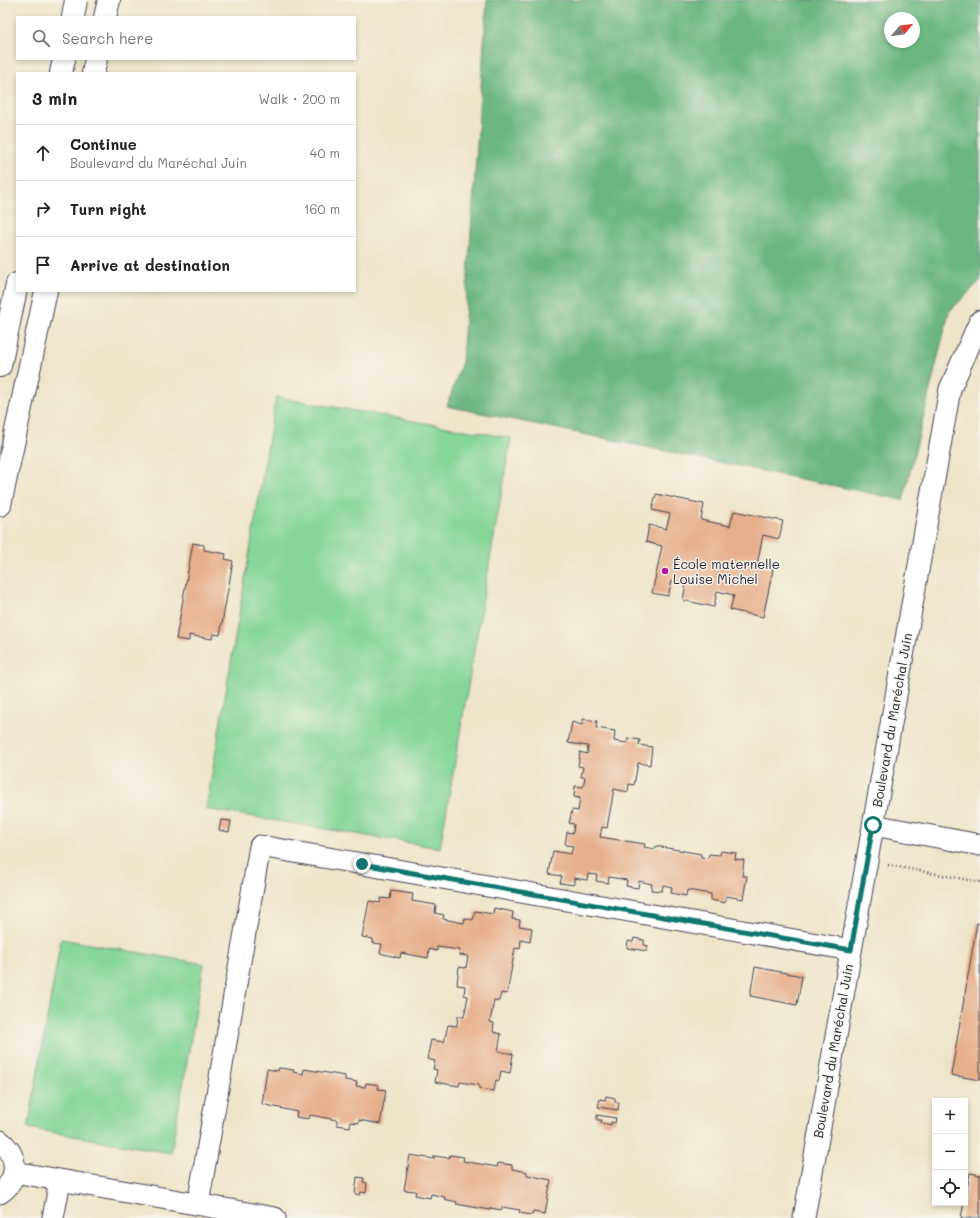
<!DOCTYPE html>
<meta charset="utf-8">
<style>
:root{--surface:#fff;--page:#f6f6f6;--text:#222;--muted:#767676;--line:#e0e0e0}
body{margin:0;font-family:Mali,sans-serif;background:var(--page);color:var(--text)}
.controls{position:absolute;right:12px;bottom:12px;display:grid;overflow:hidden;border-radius:0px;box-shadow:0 2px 6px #0003}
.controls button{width:36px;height:36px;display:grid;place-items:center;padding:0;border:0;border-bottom:1px solid var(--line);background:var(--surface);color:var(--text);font:20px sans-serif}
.compass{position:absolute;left:884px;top:12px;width:36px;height:36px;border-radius:50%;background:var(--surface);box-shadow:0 2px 6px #0003;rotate:61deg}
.stop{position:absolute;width:12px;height:12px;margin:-9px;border:3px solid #0f766e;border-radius:50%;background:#fff}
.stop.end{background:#0f766e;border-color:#fff;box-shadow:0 1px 4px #0008}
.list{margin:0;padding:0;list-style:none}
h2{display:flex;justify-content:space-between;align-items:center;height:52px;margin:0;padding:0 16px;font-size:17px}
h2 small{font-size:13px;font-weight:400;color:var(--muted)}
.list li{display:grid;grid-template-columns:26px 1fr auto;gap:12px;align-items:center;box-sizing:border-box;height:56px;padding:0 16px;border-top:1px solid var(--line)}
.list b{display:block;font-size:15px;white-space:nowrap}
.list p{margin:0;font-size:13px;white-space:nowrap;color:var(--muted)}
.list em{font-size:13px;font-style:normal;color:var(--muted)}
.icon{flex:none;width:22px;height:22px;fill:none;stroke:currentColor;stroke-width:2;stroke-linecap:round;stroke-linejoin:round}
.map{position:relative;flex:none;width:980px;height:1218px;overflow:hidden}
.search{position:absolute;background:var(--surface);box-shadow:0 2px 6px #0003;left:16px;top:16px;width:340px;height:44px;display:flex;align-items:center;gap:10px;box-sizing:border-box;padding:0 14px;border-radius:0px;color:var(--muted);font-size:15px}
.panel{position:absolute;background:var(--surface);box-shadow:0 2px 6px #0003;left:16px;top:72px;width:340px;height:220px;border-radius:0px}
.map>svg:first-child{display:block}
.green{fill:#85d697;stroke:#547c69}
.forest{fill:#6cb780;stroke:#476c5e;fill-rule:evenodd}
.building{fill:#e6af8b}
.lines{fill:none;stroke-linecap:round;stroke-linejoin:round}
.minor-casing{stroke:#413f50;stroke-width:23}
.highway-casing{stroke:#413f50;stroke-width:24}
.path{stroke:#413f50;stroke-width:2.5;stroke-dasharray:1 3;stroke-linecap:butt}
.minor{stroke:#fff;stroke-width:21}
.highway{stroke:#fff;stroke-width:22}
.route{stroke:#0f766e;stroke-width:5}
.poi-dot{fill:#b5179e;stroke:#f7f3e8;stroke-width:1.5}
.labels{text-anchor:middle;stroke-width:3;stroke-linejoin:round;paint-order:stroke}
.poi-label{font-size:13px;fill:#22223b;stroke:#f7f3e8;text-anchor:start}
.street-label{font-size:13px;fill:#22223b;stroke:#f7f3e8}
</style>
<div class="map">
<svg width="980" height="1218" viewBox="0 0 980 1218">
<rect width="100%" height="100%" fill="#f7f3e8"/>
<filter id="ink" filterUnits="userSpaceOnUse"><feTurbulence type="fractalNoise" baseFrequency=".025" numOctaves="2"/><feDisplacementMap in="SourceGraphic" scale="8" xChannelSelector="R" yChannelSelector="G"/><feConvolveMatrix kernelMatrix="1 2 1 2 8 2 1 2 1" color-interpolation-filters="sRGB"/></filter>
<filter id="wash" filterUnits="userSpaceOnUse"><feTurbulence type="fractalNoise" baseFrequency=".012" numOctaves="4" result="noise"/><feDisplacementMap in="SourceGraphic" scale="16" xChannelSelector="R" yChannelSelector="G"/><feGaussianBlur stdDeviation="0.9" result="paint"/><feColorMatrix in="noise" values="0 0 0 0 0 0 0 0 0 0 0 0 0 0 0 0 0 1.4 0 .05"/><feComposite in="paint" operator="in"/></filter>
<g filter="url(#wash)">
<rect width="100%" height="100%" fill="#eee5c9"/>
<!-- green -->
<path class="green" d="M276 397 511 438 440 848 206 809Z
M61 939 204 964 171 1153 28 1128Z"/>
<!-- forest -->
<path class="forest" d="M487 0H980V281L949 312 903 500 447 406 462 362ZM890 18H914V42H890Z"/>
<g id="blocks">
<!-- building -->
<path class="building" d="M656 494 704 504 701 520 730 526 734 511 783 521 779 539 763 535 757 565 773 569 763 617 730 610 734 595 717 591 714 607 683 600 686 584 672 581 668 596 652 593 662 546 646 542 649 525 666 529 670 514 652 510Z
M193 543 204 545V550L226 554 225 559 233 561 220 635 213 634 212 639 189 635V641L176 639Z
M583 719 597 721 596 728 615 731 614 741 627 743 628 738 640 740 639 745 652 747 650 765 638 763 634 785 629 784 628 792 614 789 607 828 602 827 600 837 645 844 644 847 655 849 656 846 701 854V857L708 858 709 854 720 855 721 851 736 853 735 859 744 860 742 876H747L743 899 726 896 725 903 711 900V894L687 890 686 896 671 893 672 887 663 885 662 891 651 890 652 884 639 881 638 888 626 886 627 880 609 877 608 883 596 881 597 875 588 874 587 880 574 878V885L560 883 562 876 549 874 553 851 571 854 573 846 565 845 567 832 573 833 574 824 569 823 572 810 578 811 580 798 574 797 575 786 583 787 585 777H581L583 767 578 766 580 752 587 754 588 746 568 743 572 722 582 725Z
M221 820 231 821 229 832 219 830Z
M391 891 413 894 412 901 436 905 435 913 444 915 443 919 464 923 465 918 473 920 475 911 493 914 494 908 513 912 512 919 520 920 519 926 532 928 530 942 521 940 520 949 515 948 507 994 501 993 499 1001 494 1000 490 1022 494 1023 493 1032 501 1034 498 1051 513 1054 510 1073 501 1071 499 1081 496 1080 494 1091 479 1089V1085L460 1082 459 1086 435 1082 437 1070 433 1069 435 1061 427 1059 431 1040 444 1042 448 1025 457 1026 458 1016 464 1017 468 996 464 995 465 986 457 985 459 967 466 968 468 956 459 955 460 950 437 947V951L429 949 428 958 401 953 400 958 380 953 382 944 372 943 373 939 362 937 369 901 380 903 381 898 390 899Z
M977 923 980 924V1080L951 1075Z
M634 938 644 940V945L648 946 647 951 627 948 628 941 633 942Z
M755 967 802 976 797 1005 750 996Z
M279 1068 294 1070 293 1072 303 1074 304 1069 345 1076V1080L357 1082 356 1086 365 1087 366 1083 379 1085 378 1089 386 1090 380 1124 359 1120V1123L351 1122 350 1127 337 1125V1120L310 1115 309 1119 296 1117 297 1112 262 1104 267 1069 278 1071Z
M606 1096 615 1098V1102H619L618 1110 598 1107 600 1099 605 1100Z
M597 1115 616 1118 615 1123 611 1122V1125L601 1123 602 1120H597Z
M410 1155 434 1159V1156L449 1158 450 1155 464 1157 463 1161 497 1167 498 1163 512 1165V1169L527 1172V1175L551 1180 545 1214 533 1212 532 1215 519 1213 520 1210 502 1207V1210L490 1208V1210L456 1204 457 1202 444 1199 445 1197 431 1194 430 1198 415 1195 416 1191 404 1190Z
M970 1173 980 1175V1218H961Z
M357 1177 364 1178 363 1182 367 1183 366 1193 361 1192 360 1195 355 1194Z"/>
</g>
</g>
<g filter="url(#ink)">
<use href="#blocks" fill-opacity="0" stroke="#413f50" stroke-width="1"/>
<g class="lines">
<defs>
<path id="minor" d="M873 825 980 845
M0 1141C18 1155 20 1179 0 1193
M14 1172 275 1218
M198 1204 260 846 851 950
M53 1218 60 1181
M804 1218 950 389 980 321"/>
<path id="highway" d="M73 17 76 0
M105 17 109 0
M61 73 64 59
M93 73 96 59
M0 366 17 284
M0 505 46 291"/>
</defs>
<!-- minor casing -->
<use href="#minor" class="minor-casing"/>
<!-- highway casing -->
<use href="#highway" class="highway-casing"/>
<!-- path -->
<path class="path" d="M888 865 980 882"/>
<!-- minor -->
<use href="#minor" class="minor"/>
<!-- highway -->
<use href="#highway" class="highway"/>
</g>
</g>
<g class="lines" filter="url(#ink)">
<!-- route -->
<path class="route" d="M362 864 851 950 873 825"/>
</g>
<!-- markers -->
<circle class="poi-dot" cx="665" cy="571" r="4"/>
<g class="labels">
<!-- poi labels -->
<g class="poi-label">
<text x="673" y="569">École maternelle<tspan x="673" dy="15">Louise Michel</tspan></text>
</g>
<!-- street labels -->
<g class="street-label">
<text transform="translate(892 720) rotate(-80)" y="5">Boulevard du Maréchal Juin</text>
<text transform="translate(833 1051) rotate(-80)" y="5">Boulevard du Maréchal Juin</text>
</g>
</g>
</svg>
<div class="controls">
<button>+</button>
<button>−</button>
<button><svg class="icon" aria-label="locate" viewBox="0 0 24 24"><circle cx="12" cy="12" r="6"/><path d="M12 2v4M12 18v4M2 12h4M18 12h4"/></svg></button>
</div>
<svg class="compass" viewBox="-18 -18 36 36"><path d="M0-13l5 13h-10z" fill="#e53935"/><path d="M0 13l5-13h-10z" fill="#767676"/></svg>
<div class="stop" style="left:873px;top:825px"></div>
<div class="stop end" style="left:362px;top:864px"></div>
<div class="search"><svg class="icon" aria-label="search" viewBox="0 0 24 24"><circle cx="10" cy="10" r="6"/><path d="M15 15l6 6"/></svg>Search here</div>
<section class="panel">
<h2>3 min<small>Walk · 200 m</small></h2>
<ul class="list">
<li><svg class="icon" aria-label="ahead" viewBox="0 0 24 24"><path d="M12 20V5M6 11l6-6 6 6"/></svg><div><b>Continue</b><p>Boulevard du Maréchal Juin</p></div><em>40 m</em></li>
<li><svg class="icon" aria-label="right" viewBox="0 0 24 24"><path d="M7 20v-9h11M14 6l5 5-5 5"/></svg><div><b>Turn right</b></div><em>160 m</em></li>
<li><svg class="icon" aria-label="arrive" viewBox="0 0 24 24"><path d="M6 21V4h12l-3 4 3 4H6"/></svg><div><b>Arrive at destination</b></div></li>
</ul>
</section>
</div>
